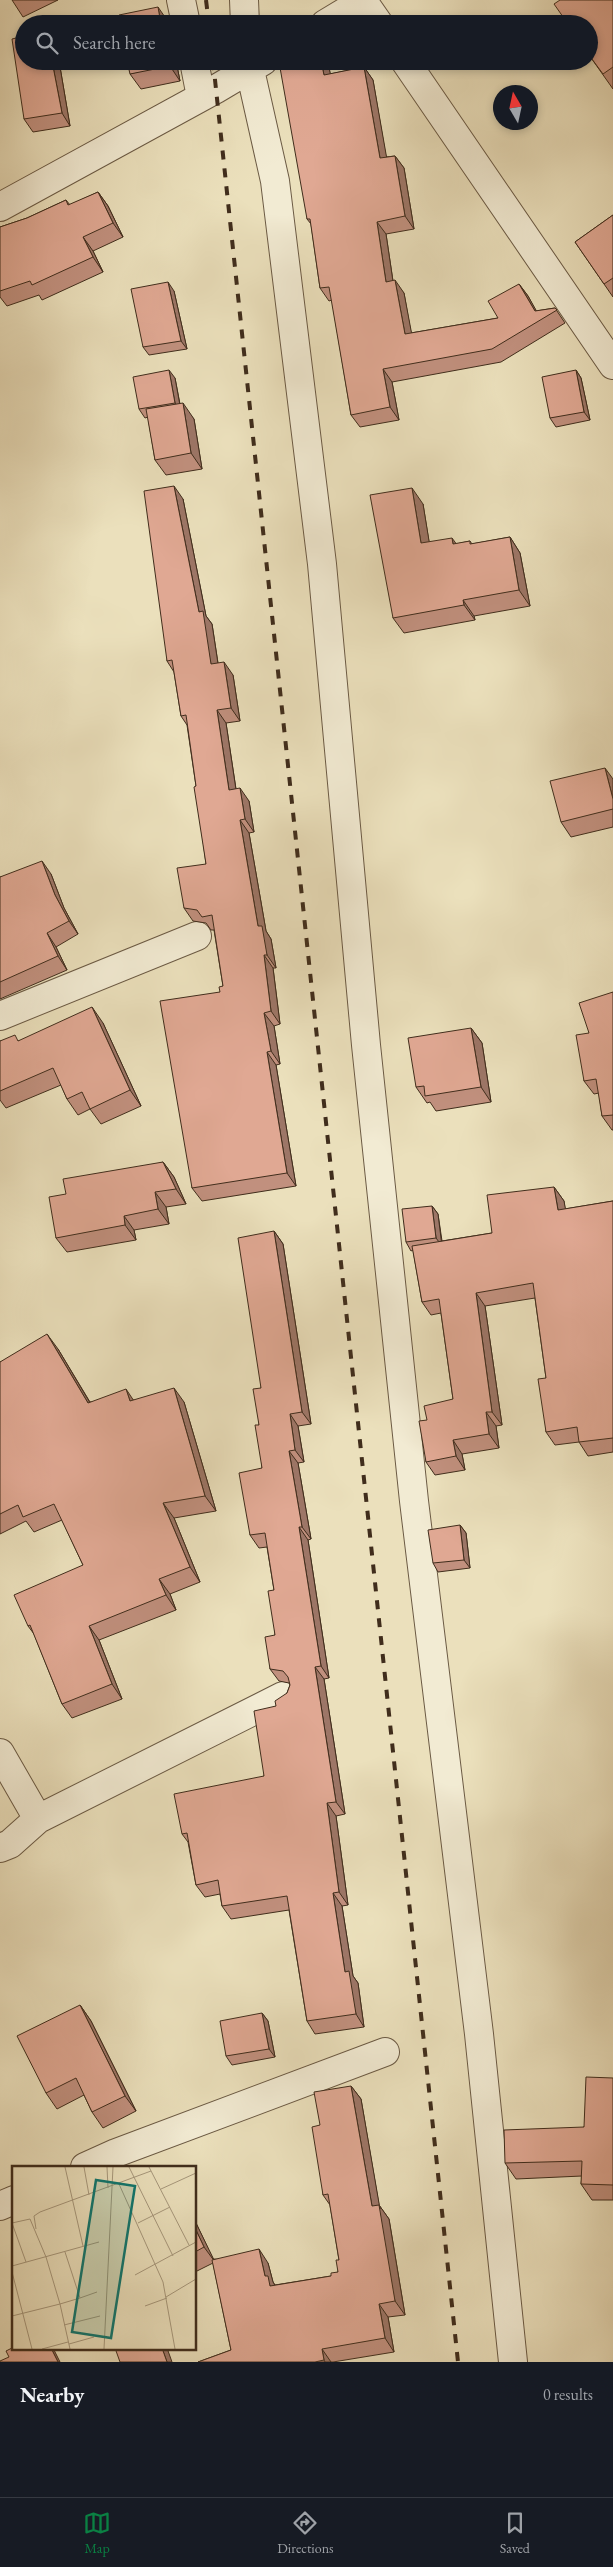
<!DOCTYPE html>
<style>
:root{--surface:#171b24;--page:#20242c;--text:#f1f3f6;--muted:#9ea1a6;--line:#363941;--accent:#0b8043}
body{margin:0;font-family:"EB Garamond",serif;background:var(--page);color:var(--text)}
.compass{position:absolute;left:493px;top:85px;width:45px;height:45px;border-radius:50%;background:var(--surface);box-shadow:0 2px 8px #0003;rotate:351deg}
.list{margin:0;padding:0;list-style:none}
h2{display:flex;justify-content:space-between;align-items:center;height:65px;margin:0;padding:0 20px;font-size:21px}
h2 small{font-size:16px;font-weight:400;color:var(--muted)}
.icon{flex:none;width:28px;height:28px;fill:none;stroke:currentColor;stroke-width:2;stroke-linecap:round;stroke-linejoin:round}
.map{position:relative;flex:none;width:613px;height:2362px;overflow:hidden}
.search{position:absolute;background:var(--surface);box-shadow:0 2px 8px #0003;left:15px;right:15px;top:15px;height:55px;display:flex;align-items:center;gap:12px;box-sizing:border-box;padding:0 18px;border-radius:28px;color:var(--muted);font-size:19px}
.sheet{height:135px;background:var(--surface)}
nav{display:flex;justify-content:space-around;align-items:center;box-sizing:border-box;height:70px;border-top:1px solid var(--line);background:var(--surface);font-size:14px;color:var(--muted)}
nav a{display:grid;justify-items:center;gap:2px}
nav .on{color:var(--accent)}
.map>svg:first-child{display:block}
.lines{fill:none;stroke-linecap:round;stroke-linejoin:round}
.minor-casing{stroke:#6b5a44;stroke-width:30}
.minor{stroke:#f2ebd3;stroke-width:28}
.rail{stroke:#402d1c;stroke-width:4;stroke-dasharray:9 9;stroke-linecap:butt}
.wall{fill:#c1907e;stroke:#402d1c}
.shaded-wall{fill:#9d7667;stroke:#402d1c}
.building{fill:#e0a893;stroke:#402d1c}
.inset-road{fill:none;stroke:#a7987c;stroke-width:1}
.view{fill:#0f766e;fill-opacity:0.15;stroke:#0f766e;stroke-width:2.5}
.inset-edge{fill:none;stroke:#402d1c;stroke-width:2.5}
</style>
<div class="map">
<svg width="613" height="2362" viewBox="0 0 613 2362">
<rect width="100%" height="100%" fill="#ebe0bc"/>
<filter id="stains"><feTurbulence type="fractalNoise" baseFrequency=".004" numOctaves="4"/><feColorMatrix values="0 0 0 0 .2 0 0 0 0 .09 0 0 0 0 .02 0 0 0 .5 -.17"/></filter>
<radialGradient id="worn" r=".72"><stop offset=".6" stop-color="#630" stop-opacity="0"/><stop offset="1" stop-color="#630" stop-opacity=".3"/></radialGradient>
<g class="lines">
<defs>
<path id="minor" d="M181 0 186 24
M244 0 245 24
M363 1 379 24
M325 24 365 0
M194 61 201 97
M248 61 275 181 322 564 366 1045 414 1501 479 2034 513 2362
M405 61 613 365
M0 207 216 89 263 61
M0 1016 197 936
M0 1753 38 1819 10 1844 0 1848
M38 1819 283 1696
M85 2167 116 2153 385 2052
M0 2206 14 2200"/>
</defs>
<!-- minor casing -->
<use href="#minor" class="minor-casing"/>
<!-- minor -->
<use href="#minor" class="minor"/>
<!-- rail -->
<path class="rail" d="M206 0 209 24
M213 61 458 2362"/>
</g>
<!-- wall -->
<path class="wall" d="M12 0H58L23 17Z
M613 0V89L589 55Z
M59 61 70 126 33 132 24 119Z
M176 61 180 81 141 89 130 74Z
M329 67 330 74 364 67 373 80 386 157 395 156 404 168 414 229 386 234 393 281 404 293 411 333 498 318 519 284 528 296 536 311 555 308 565 323 501 362 392 382 399 420 360 427 351 415 332 300 329 301 320 288 311 224 307 219Z
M98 192 108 206 123 237 93 251 103 272 42 300 39 295 7 306 0 297V227L27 218 66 200 70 205Z
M613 215V297L575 242Z
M174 291 187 349 149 355 143 347Z
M576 370 581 378 590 420 556 427 550 418Z
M175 378 180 404 194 419 202 469 166 475 155 460 148 417 145 418 139 409Z
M183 499 206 616 212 624 218 663 233 675 240 721 226 723 236 789 249 801 254 832 249 833 266 931 271 939 276 968H273L280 1024 274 1026 280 1064 276 1065 296 1186 202 1201 192 1188 220 992 223 986 214 930H211L206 923 193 921 184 908 206 864 196 786 187 725 181 716 174 672 167 661Z
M423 504 429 542 456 544 470 541 472 544 510 537 520 553 530 606 474 616 475 620 404 633 393 618Z
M613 779V827L571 837 561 822Z
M51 874 64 908 78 934 56 947 67 970 0 999V877Z
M613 992V1130H612L602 1116 599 1093 594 1094 584 1081 589 1033Z
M103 1023 141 1106 101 1124 90 1109 78 1115 67 1099 61 1085 6 1108 0 1100V1041H19Z
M471 1028 482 1043 491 1102 436 1111 430 1102 427 1103 416 1087Z
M163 1162 174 1177 186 1204 166 1207 169 1224 134 1230 136 1240 67 1252 56 1238 66 1194Z
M554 1187 564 1201 565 1209 613 1201V1452L588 1456 579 1442 555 1445 546 1432V1378L535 1298 485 1306 502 1425 496 1426 499 1448 462 1454 465 1470 435 1475 426 1462 427 1420 453 1399 441 1313 431 1315 422 1302 413 1250 411 1251 406 1242 432 1206 438 1214 442 1241 492 1233Z
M274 1231 283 1244 311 1424 298 1426 304 1462 298 1463 311 1539 308 1540 329 1678 324 1679 345 1814 336 1816 348 1905 342 1906 353 1976 358 1983 364 2027 315 2034 307 2021 289 1910 231 1919 222 1906 220 1894 205 1897 196 1885 188 1842 182 1834 264 1776 276 1706 287 1693 290 1685 289 1683 279 1681 270 1669 275 1635 274 1590 267 1547 259 1548 250 1535 262 1468 259 1425 261 1388Z
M58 1349 90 1402 133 1400 184 1402 216 1511 174 1518 200 1582 170 1594 176 1610 99 1640 122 1699 72 1718 62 1704 34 1634 28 1626 83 1565 62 1520 34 1532 26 1521 0 1534V1362Z
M460 1525 466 1533 470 1568 438 1572 433 1563Z
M80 2005 91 2021 136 2111 103 2128 92 2112 84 2095 57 2109 46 2093Z
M262 2013 268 2021 275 2057 232 2065 226 2056Z
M613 2078V2200H592L581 2184 582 2176 516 2179 505 2163 584 2127Z
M351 2086 361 2099 379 2205 389 2219 405 2315 388 2317 394 2352 333 2362H198L231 2350 213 2263 195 2272V2221L213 2259 268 2263 273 2282 275 2285 331 2276 338 2272 339 2260 330 2205 323 2195 320 2125Z"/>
<!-- shaded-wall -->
<path class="shaded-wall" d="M158 7 169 23V24H161Z
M52 61H59L70 126 62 113Z
M169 61H176L180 81 170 66Z
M321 61H325L329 67 333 88 324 75Z
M364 67 373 80 389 171 380 158Z
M395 156 404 168 414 229 405 216Z
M98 192 108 206 123 237 113 223Z
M377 222 386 234 395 295 386 282Z
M83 237 93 251 103 272 93 257Z
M395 280 404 293 414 346 405 334Z
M168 282 174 291 187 349 181 341Z
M519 284 528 296 541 319 535 311Z
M383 369 392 382 399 420 390 407Z
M169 370 175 378 181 411 175 403Z
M576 370 581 378 590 420 584 412Z
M183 403 194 419 202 469 191 453Z
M174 486 183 499 206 616 212 624 220 677 211 664 199 612Z
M412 488 423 504 432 559 421 543Z
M510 537 520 553 530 606 519 590Z
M452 538 463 553 453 544Z
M463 600 474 616 475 620 464 605Z
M224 662 233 675 240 721 231 708Z
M217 710 226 723 238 803 229 790Z
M605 768 613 779V799Z
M240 788 249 801 254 832 245 819Z
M240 820 249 833 266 931 271 939 276 968 267 955 258 926Z
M42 861 51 874 64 908 78 934 69 921 55 895Z
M47 933 56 947 67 970 58 956Z
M264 955 273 968 280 1024 271 1011Z
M92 1007 103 1023 141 1106 130 1090Z
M264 1013 274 1026 280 1064 271 1051Z
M471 1028 482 1043 491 1102 481 1087Z
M267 1052 276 1065 296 1186 287 1173Z
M163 1162 174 1177 186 1204 176 1189Z
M554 1187 564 1201 568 1223 558 1210Z
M155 1192 166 1207 169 1224 158 1209Z
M432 1206 438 1214 442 1246 436 1238Z
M124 1216 134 1230 136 1240 125 1225Z
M274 1231 283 1244 311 1424 302 1412Z
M476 1293 485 1306 502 1425 492 1412Z
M47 1334 58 1349 99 1418 88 1403Z
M174 1388 184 1402 216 1511 205 1496Z
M126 1389 136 1404 130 1401Z
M486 1412 496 1426 499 1448 489 1434Z
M290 1414 298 1426 304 1462 295 1450Z
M453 1440 462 1454 465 1470 456 1456Z
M289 1451 298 1463 311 1539 302 1527Z
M163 1503 174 1518 200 1582 190 1567Z
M460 1525 466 1533 470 1568 464 1560Z
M299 1527 308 1540 329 1678 321 1666Z
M159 1579 170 1594 176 1610 166 1595Z
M89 1626 99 1640 122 1699 112 1684Z
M315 1667 324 1679 345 1814 336 1802Z
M327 1803 336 1816 348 1905 339 1892Z
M333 1893 342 1906 353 1976 358 1983 364 2027 356 2014 345 1972Z
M80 2005 91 2021 136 2111 125 2096Z
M262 2013 268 2021 275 2057 269 2049Z
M351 2086 361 2099 380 2209 379 2205 389 2219 405 2315 395 2301 372 2206Z
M195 2221 215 2262 204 2247 195 2228Z
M259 2249 268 2263 273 2282 277 2289 270 2286 265 2276Z
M379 2304 388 2317 394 2352 385 2338Z
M51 2348H53L60 2362H58Z
M162 2348H167L172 2362H167Z
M322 2349 331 2362H325L324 2360Z"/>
<!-- building -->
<path class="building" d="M560 0H613V67L603 74 589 55V24H568L554 4Z
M158 7 161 24H120L119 15Z
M24 36V61H52L62 113 24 119 12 39Z
M127 61H169L170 66 130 74Z
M283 61H321L324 75 364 67 380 158 395 156 405 216 377 222 386 282 395 280 405 334 498 318 488 301 519 284 535 311 555 308 557 310 492 349 383 369 390 407 351 415 329 287 320 288 310 219H307L279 62Z
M98 192 113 223 83 237 93 257 32 285 30 281 0 291V227L27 218 66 200 68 205Z
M613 215V278L604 284 575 242Z
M168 282 181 341 143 347 131 289Z
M169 370 175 403 139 409 133 377Z
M576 370 584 412 550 418 542 377Z
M183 403 191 453 155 460 146 409Z
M174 486 199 612 203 611 211 664 224 662 231 708 217 710 229 790 240 788 245 819 240 820 258 926H262L267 955H264L271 1011 264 1013 271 1051 267 1052 287 1173 192 1188 160 1001 220 992 219 987 223 986 212 915 202 917 197 910 184 908 177 868 206 864 194 787 196 786 186 715 181 716 172 660 167 661 144 491Z
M412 488 421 543 452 538 453 544 470 541V544L510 537 519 590 463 600 464 605 393 618 370 495Z
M605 768 613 799V809L561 822 550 781Z
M42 861 55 895 69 921 47 933 58 956 0 982V877Z
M613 992V1115L602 1116 596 1079 584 1081 576 1035 589 1033 579 1003Z
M92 1007 130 1090 90 1109 82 1092 67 1099 53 1068 0 1091V1041L15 1035 18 1041Z
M471 1028 481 1087 425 1096 424 1086 416 1087 408 1038Z
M163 1162 176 1189 155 1192 158 1209 124 1216 125 1225 56 1238 49 1197 66 1194 63 1179Z
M554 1187 558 1210 613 1201V1438L579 1442 577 1427 546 1432 538 1379 546 1378 533 1283 476 1293 492 1412H486L489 1434 453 1440 456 1456 426 1462 419 1421 427 1420 424 1406 453 1399 439 1299 422 1302 412 1246 492 1233 487 1195Z
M432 1206 436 1238 406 1242 402 1209Z
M274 1231 302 1412 290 1414 295 1450 289 1451 302 1527H299L321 1666 315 1667 336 1802 327 1803 339 1892 333 1893 345 1972 349 1971 356 2014 307 2021 287 1896 222 1906 218 1880 196 1885 187 1833 182 1834 174 1794 264 1776 254 1711 276 1706 275 1701 287 1693 290 1685 288 1677 283 1671 270 1669 265 1637 275 1635 268 1591 274 1590 265 1533 250 1535 239 1473 262 1468 255 1425H259L253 1389 261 1388 238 1238Z
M47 1334 88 1403 126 1389 130 1401 174 1388 205 1496 163 1503 190 1567 159 1579 166 1595 89 1626 112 1684 62 1704 30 1625 28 1626 14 1595 83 1565 54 1504 23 1517 18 1505 0 1514V1362Z
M460 1525 464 1560 433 1563 428 1530Z
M80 2005 125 2096 92 2112 76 2078 46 2093 17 2036Z
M262 2013 269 2049 226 2056 220 2021Z
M586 2077 613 2078V2185L581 2184 582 2161 505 2163 504 2130 584 2127Z
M351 2086 372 2206 379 2205 395 2301 379 2304 385 2338 322 2349 324 2360 315 2362H198L231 2350 212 2260 259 2249 265 2276H268L270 2286 331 2276V2273L338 2272 336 2260H339L328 2194 323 2195 312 2127 320 2125 314 2092Z
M195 2228 204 2247 195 2252Z
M14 2347V2348H51L58 2362H0V2361L9 2357 6 2351Z
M115 2348H162L167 2362H120Z"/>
<!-- overview -->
<g transform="translate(12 2166)">
<rect width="184" height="184" fill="#ebe0bc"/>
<path class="inset-road" d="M53 1 71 80M72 1 77 29M95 1 96 22M117 1 161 90M137 1 177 79M107 18 151 116 163 183M149 23 184 7M0 57 18 53 34 91 48 138 68 132 53 86M0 57 14 96M126 57 158 41M24 63 22 50 28 46 139 5M0 100 87 76M0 106 20 183M123 109 184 76M154 131 184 113M68 132 85 126M133 140 155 132M0 150 48 138 58 183M52 159 88 150M57 178 82 171M30 183 56 176M92 183 101 1"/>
<path class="view" d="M84 14 123 20 99 172 60 166Z"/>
<rect width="184" height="184" class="inset-edge"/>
</g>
<rect width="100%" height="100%" filter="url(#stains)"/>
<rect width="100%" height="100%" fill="url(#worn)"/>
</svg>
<svg class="compass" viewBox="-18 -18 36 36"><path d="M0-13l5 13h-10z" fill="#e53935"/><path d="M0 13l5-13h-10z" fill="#9ea1a6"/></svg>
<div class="search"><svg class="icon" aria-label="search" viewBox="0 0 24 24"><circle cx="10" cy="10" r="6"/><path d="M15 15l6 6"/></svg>Search here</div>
</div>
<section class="sheet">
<h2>Nearby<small>0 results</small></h2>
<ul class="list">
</ul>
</section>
<nav>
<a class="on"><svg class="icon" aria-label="map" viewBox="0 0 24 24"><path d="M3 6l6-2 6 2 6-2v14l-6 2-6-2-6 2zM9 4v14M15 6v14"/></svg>Map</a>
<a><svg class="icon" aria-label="directions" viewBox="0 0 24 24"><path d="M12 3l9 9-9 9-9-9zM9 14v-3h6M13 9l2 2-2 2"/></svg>Directions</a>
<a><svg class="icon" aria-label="saved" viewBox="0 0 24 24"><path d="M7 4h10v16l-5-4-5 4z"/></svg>Saved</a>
</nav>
